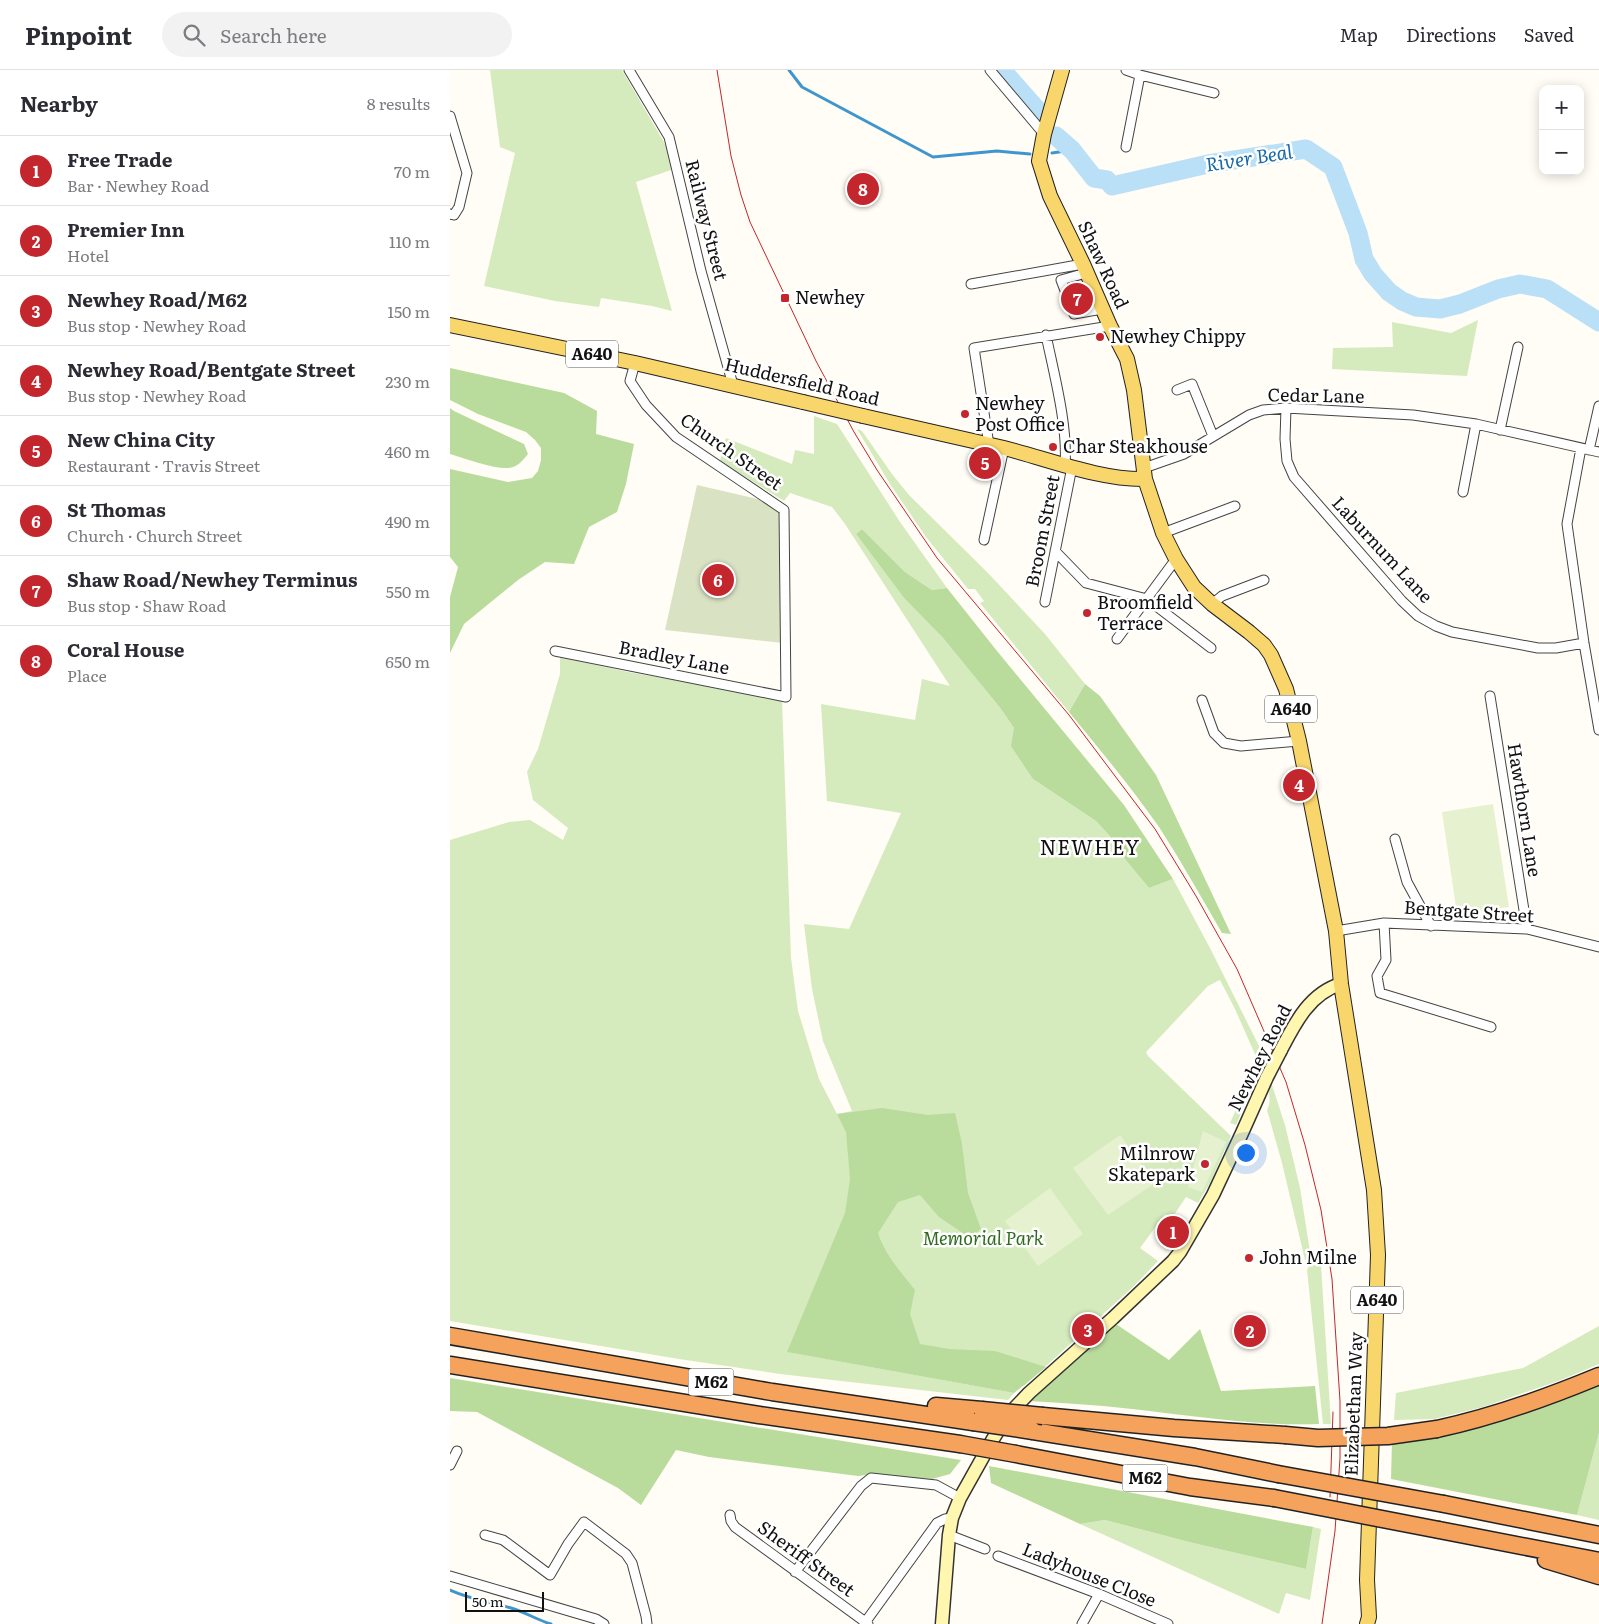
<!DOCTYPE html>
<meta charset="utf-8">
<style>
:root{--surface:#fff;--page:#f2f2f3;--text:#2b2b33;--muted:#7c7c81;--line:#e1e1e2;--accent:#c4262e}
body{margin:0;font-family:Literata,serif;background:var(--page);color:var(--text)}
.controls{position:absolute;right:15px;top:15px;display:grid;overflow:hidden;border-radius:10px;box-shadow:0 2px 12px #0003}
.controls button{width:45px;height:45px;display:grid;place-items:center;padding:0;border:0;border-bottom:1px solid var(--line);background:var(--surface);color:var(--text);font:25px sans-serif}
.scale{position:absolute;left:15px;bottom:12px;width:79px;box-sizing:border-box;padding-left:5px;border:2px solid #111;border-top:0;font-size:14px;line-height:18px;white-space:nowrap;color:#111;-webkit-text-stroke:4px #fff;paint-order:stroke}
.you{position:absolute;left:795px;top:1082px;width:18px;height:18px;margin:-12px;border:4px solid #fff;border-radius:50%;background:#1a73e8;box-shadow:0 0 0 8px #1a73e833}
.badge{display:grid;place-items:center;width:32px;height:32px;border-radius:50%;background:var(--accent);color:#fff;font-size:16px;font-weight:700}
.pin{position:absolute;translate:-50% -50%;border:2px solid #fff;box-shadow:0 1px 5px #0006}
.list{margin:0;padding:0;list-style:none}
h2{display:flex;justify-content:space-between;align-items:center;height:65px;margin:0;padding:0 20px;font-size:21px}
h2 small{font-size:16px;font-weight:400;color:var(--muted)}
.list li{display:grid;grid-template-columns:32px 1fr auto;gap:15px;align-items:center;box-sizing:border-box;height:70px;padding:0 20px;border-top:1px solid var(--line)}
.list b{display:block;font-size:19px;white-space:nowrap}
.list p{margin:0;font-size:16px;white-space:nowrap;color:var(--muted)}
.list em{font-size:16px;font-style:normal;color:var(--muted)}
.icon{flex:none;width:28px;height:28px;fill:none;stroke:currentColor;stroke-width:2;stroke-linecap:round;stroke-linejoin:round}
.map{position:relative;flex:none;width:1149px;height:1554px;overflow:hidden}
header{display:flex;align-items:center;gap:30px;box-sizing:border-box;height:70px;padding:0 25px;background:var(--surface);border-bottom:1px solid var(--line)}
header strong{font-size:24px}
nav{display:flex;gap:28px;margin-inline-start:auto;font-size:18px}
.search{width:350px;height:45px;background:var(--page);display:flex;align-items:center;gap:12px;box-sizing:border-box;padding:0 18px;border-radius:28px;color:var(--muted);font-size:19px}
main{display:flex}
aside{flex:1;background:var(--surface)}
.map>svg:first-child{display:block}
.green{fill:#d5ebbd}
.forest{fill:#b9dc9c}
.cemetery{fill:#d9e3c4}
.pitch{fill:#e6f2cf}
.lines{fill:none;stroke-linecap:round;stroke-linejoin:round}
.stream{stroke:#3f96cf;stroke-width:3}
.river{stroke:#b9e0f7;stroke-width:19}
.street-casing{stroke:#444;stroke-width:11}
.secondary-casing{stroke:#333;stroke-width:15}
.primary-casing{stroke:#222;stroke-width:16}
.highway-casing{stroke:#222;stroke-width:19}
.street{stroke:#fff;stroke-width:9}
.secondary{stroke:#fff6b0;stroke-width:12}
.primary{stroke:#f9d66b;stroke-width:14}
.highway{stroke:#f5a25d;stroke-width:16}
.tram{stroke:#c4262e;stroke-width:1}
.secondary-bridge-casing{stroke:#333;stroke-width:15;stroke-linecap:butt}
.primary-bridge-casing{stroke:#222;stroke-width:16;stroke-linecap:butt}
.highway-bridge-casing{stroke:#222;stroke-width:19;stroke-linecap:butt}
.secondary-bridge{stroke:#fff6b0;stroke-width:12}
.primary-bridge{stroke:#f9d66b;stroke-width:14}
.highway-bridge{stroke:#f5a25d;stroke-width:16}
.poi-dot{fill:#c4262e;stroke:#fff;stroke-width:2}
.labels{text-anchor:middle;stroke-width:5;stroke-linejoin:round;paint-order:stroke}
.shield{fill:#fff;stroke:#585858;stroke-width:1}
.shield-label{font-size:16px;font-weight:bold;fill:#111}
.street-label{font-size:18px;fill:#111;stroke:#fff}
.poi-label{font-size:18px;fill:#111;stroke:#fff;text-anchor:start}
.park-label{font-size:18px;font-style:italic;fill:#2f6b1f;stroke:#fff}
.water-label{font-size:19px;font-style:italic;fill:#1768a6;stroke:#fff}
.quarter-label{font-size:20px;letter-spacing:1px;fill:#111;stroke:#fff}
</style>
<header>
<strong>Pinpoint</strong>
<div class="search"><svg class="icon" aria-label="search" viewBox="0 0 24 24"><circle cx="10" cy="10" r="6"/><path d="M15 15l6 6"/></svg>Search here</div>
<nav><a>Map</a><a>Directions</a><a>Saved</a></nav>
</header>
<main>
<aside>
<h2>Nearby<small>8 results</small></h2>
<ul class="list">
<li><span class="badge">1</span><div><b>Free Trade</b><p>Bar · Newhey Road</p></div><em>70 m</em></li>
<li><span class="badge">2</span><div><b>Premier Inn</b><p>Hotel</p></div><em>110 m</em></li>
<li><span class="badge">3</span><div><b>Newhey Road/M62</b><p>Bus stop · Newhey Road</p></div><em>150 m</em></li>
<li><span class="badge">4</span><div><b>Newhey Road/Bentgate Street</b><p>Bus stop · Newhey Road</p></div><em>230 m</em></li>
<li><span class="badge">5</span><div><b>New China City</b><p>Restaurant · Travis Street</p></div><em>460 m</em></li>
<li><span class="badge">6</span><div><b>St Thomas</b><p>Church · Church Street</p></div><em>490 m</em></li>
<li><span class="badge">7</span><div><b>Shaw Road/Newhey Terminus</b><p>Bus stop · Shaw Road</p></div><em>550 m</em></li>
<li><span class="badge">8</span><div><b>Coral House</b><p>Place</p></div><em>650 m</em></li>
</ul>
</aside>
<div class="map">
<svg width="1149" height="1554" viewBox="0 0 1149 1554">
<rect width="100%" height="100%" fill="#fffdf5"/>
<!-- green -->
<path class="green" d="M40 0H172L215 74 224 99 186 112 222 241 202 236 151 228 149 237 105 231 34 216 65 83 50 77Z
M1028 250 1017 306 882 299 883 278 943 277 942 252 1001 263Z
M364 346 387 354 450 452 497 518 482 520 455 502 412 459 406 464 454 528 493 568 551 639 564 658 583 709 646 751 668 775 674 788 699 818 723 809 760 878 815 988 786 1055 780 1053 808 991 785 939 770 910 758 916 696 982 698 986 781 1066 760 1113 748 1133 736 1127 722 1148 715 1144 690 1178 708 1191 684 1216 574 1316 401 1290 338 1282 564 1323 558 1330 330 1304 229 1289 0 1251V770L59 752 80 750 113 770 118 758 83 730 77 702 88 679 110 604V587L178 602 332 629 341 888 348 941 369 1009 387 1044 402 1041 373 971 362 919 354 854 399 859 451 743 377 731 371 634 465 650 472 609 500 616 395 454 382 437 340 423 334 431 270 391 276 368 342 394 345 380 364 384Z
M407 359 412 361 442 404 459 425 539 504 595 564 635 614 619 642 530 533 534 531 525 519H518L476 467 440 414Z
M821 1012 835 1055 850 1118 861 1188 855 1190 832 1093 817 1040C823 1028 816 1025 821 1012Z
M862 1195H871L881 1354H873L857 1200 859 1196Z
M1149 1256V1294L1111 1310 1033 1337 984 1349 944 1350 946 1323 1073 1298Z
M1149 1363V1450L1127 1445Z
M655 1450 743 1473 856 1499 863 1457 871 1459 860 1530 836 1523 829 1544 630 1454Z"/>
<!-- forest -->
<path class="forest" d="M0 298 114 323 147 341 146 364 184 374 176 414 167 442 139 457 124 494 95 492 68 510 14 554 0 583V527L8 497 0 487V399L58 412 82 408 88 401 91 390V378L85 370 76 362 28 344 0 330Z
M0 338 4 341 74 374 78 384C73 390 68 397 59 398 42 399 17 389 0 384Z
M412 459 455 502 482 520 497 518 547 581 674 735 723 809 699 818 674 788 668 775 646 751 583 709 561 676 564 658 551 639 493 568 454 528 406 464Z
M635 614 650 626 706 705 781 864 772 863C751 827 731 791 709 757 681 717 650 680 619 642Z
M432 1038 478 1045 505 1043 512 1074 518 1123 531 1159 520 1168 489 1147 470 1125 448 1132 428 1163C435 1185 451 1202 465 1220L460 1244 470 1274 499 1279 545 1281 596 1297 564 1323 337 1282 395 1143 400 1109 396 1062 387 1044Z
M666 1254 719 1290 750 1259 771 1321 865 1316 869 1354C806 1356 744 1346 682 1339 647 1335 613 1333 578 1331Z
M0 1308 511 1390 500 1404 482 1409 416 1405 408 1406 259 1387 226 1380 191 1435 168 1418 27 1342 0 1341Z
M1149 1313V1363L1127 1445 941 1409 942 1370Z
M539 1396 863 1457 856 1499 743 1473 655 1450 630 1454 541 1413Z"/>
<!-- cemetery -->
<path class="cemetery" d="M247 415 316 431 332 443 333 573 215 560Z"/>
<!-- pitch -->
<path class="pitch" d="M1043 734 1059 837 1007 844 992 742Z
M753 1061 776 1072 752 1122 738 1117Z
M670 1065 705 1113 658 1145 623 1098Z
M600 1118 633 1164 588 1196 555 1151Z"/>
<g class="lines">
<!-- stream -->
<path class="stream" d="M339 0 352 17 483 87 547 81 580 84
M602 83 622 80
M0 1520C20 1529 40 1532 61 1538 75 1542 87 1550 101 1554"/>
<!-- river -->
<path class="river" d="M552 0 590 43
M606 66 622 80 644 108 657 110 662 116 758 94 856 79 883 97 908 163 914 189 923 204 939 222 952 231 966 237 990 239 1010 234 1048 219 1070 214 1097 219 1149 252"/>
<defs>
<path id="street" d="M179 0 219 67 251 201 283 315
M540 0 594 64
M676 0 690 5 764 23
M0 46 17 103 9 137 4 145 0 144
M676 77 690 5
M636 203 611 210 624 244 652 239
M521 214 633 194
M596 265C604 304 618 356 615 395
M727 320 742 314 763 366
M836 338 835 369 837 391 844 407 952 531 968 546 986 556 1002 562 1088 578H1106L1134 573
M1050 360 1068 277
M539 375 524 278 660 256
M1131 378 1117 454 1134 573 1149 660
M1139 380 1149 336
M694 398 734 384 799 345 813 340 836 338 963 345 1026 354 1149 382
M1013 422 1026 354
M713 463 785 436
M534 470 554 378
M605 481 636 513 697 529 761 578
M595 532 622 397
M762 534 772 526 814 510
M667 569 726 489
M105 581 336 627 334 440 226 367 196 335 180 311 185 293
M1040 626 1077 859
M752 630 764 663 774 673 791 676 849 671
M945 769 957 812 981 856
M934 853 936 890 927 906 930 923 1041 957
M886 861 934 853 1077 859 1149 877
M0 1395 7 1381
M280 1445 281 1451 285 1457 418 1554
M35 1465 53 1470 100 1505 118 1474 134 1452 176 1484 182 1493 196 1546 197 1554
M499 1465 535 1479
M548 1486 649 1524 718 1554
M345 1502 411 1416 421 1408 486 1415 510 1428
M0 1506 146 1549 154 1554
M414 1554 487 1453 495 1449 502 1448
M632 1554 649 1524"/>
<path id="secondary" d="M831 980C845 953 860 923 891 914
M492 1554 499 1465 502 1448 510 1428 543 1369 558 1345 579 1323 663 1248 723 1191 730 1182 763 1125 792 1063 817 1007"/>
<path id="primary" d="M612 0 594 64 589 91 600 126 633 194 660 256 677 289 684 320 695 409 713 463 726 489 744 517 762 534 799 562 814 575 821 585 836 619 849 671 886 861 891 914 924 1120 928 1185 917 1510 919 1547 917 1554
M0 255 185 293 353 332
M413 346C460 357 507 367 554 378 598 389 650 410 695 409"/>
<path id="highway" d="M0 1266 322 1322 523 1352
M0 1295 309 1345 510 1374
M486 1336 532 1340
M593 1346 724 1358 835 1365
M987 1359C1044 1347 1096 1328 1149 1306
M583 1361 745 1387 828 1404
M566 1384 740 1417 824 1428
M994 1434 1149 1465
M989 1460 1149 1491
M1096 1490 1149 1506"/>
</defs>
<!-- street casing -->
<use href="#street" class="street-casing"/>
<!-- secondary casing -->
<use href="#secondary" class="secondary-casing"/>
<!-- primary casing -->
<use href="#primary" class="primary-casing"/>
<!-- highway casing -->
<use href="#highway" class="highway-casing"/>
<!-- street -->
<use href="#street" class="street"/>
<!-- secondary -->
<use href="#secondary" class="secondary"/>
<!-- primary -->
<use href="#primary" class="primary"/>
<!-- highway -->
<use href="#highway" class="highway"/>
<!-- tram -->
<path class="tram" d="M267 0 281 86 291 125 300 152 366 291 404 362 427 400 487 488 619 645 705 759 746 826 787 899 836 1012 855 1075 871 1140 882 1209 890 1331V1388L885 1461 872 1554
M880 1427 883 1342"/>
<defs>
<path id="secondary-bridge" d="M817 1007 831 980"/>
<path id="primary-bridge" d="M353 332 413 346"/>
<path id="highway-bridge" d="M532 1340 593 1346
M523 1352 583 1361
M835 1365 868 1368 938 1366 987 1359
M510 1374 566 1384
M828 1404 994 1434
M824 1428 989 1460"/>
</defs>
<!-- secondary-bridge casing -->
<use href="#secondary-bridge" class="secondary-bridge-casing"/>
<!-- primary-bridge casing -->
<use href="#primary-bridge" class="primary-bridge-casing"/>
<!-- highway-bridge casing -->
<use href="#highway-bridge" class="highway-bridge-casing"/>
<!-- secondary-bridge -->
<use href="#secondary-bridge" class="secondary-bridge"/>
<!-- primary-bridge -->
<use href="#primary-bridge" class="primary-bridge"/>
<!-- highway-bridge -->
<use href="#highway-bridge" class="highway-bridge"/>
</g>
<!-- markers -->
<g class="poi-dot">
<rect x="330" y="223" width="10" height="10" rx="2.5"/>
<circle cx="650" cy="267" r="5"/>
<circle cx="515" cy="344" r="5"/>
<circle cx="603" cy="377" r="5"/>
<circle cx="637" cy="543" r="5"/>
<circle cx="755" cy="1094" r="5"/>
<circle cx="799" cy="1188" r="5"/>
</g>
<g class="labels">
<!-- shield labels -->
<g class="shield">
<rect x="116" y="270.5" width="52" height="27" rx="4"/>
<rect x="815" y="625.5" width="52" height="27" rx="4"/>
<rect x="901" y="1216.5" width="52" height="27" rx="4"/>
<rect x="238.5" y="1298.5" width="45" height="27" rx="4"/>
<rect x="672.5" y="1394.5" width="45" height="27" rx="4"/>
</g>
<g class="shield-label">
<text x="142" y="290">A640</text>
<text x="841" y="645">A640</text>
<text x="927" y="1236">A640</text>
<text x="261" y="1318">M62</text>
<text x="695" y="1414">M62</text>
</g>
<!-- street labels -->
<g class="street-label">
<text transform="translate(256 150) rotate(76)" y="6">Railway Street</text>
<text transform="translate(653 195) rotate(65)" y="6">Shaw Road</text>
<text transform="translate(352 312) rotate(13)" y="6">Huddersfield Road</text>
<text transform="translate(866 326) rotate(1)" y="6">Cedar Lane</text>
<text transform="translate(281 382) rotate(35)" y="6">Church Street</text>
<text transform="translate(593 461) rotate(-79)" y="6">Broom Street</text>
<text transform="translate(932 480) rotate(47)" y="6">Laburnum Lane</text>
<text transform="translate(224 588) rotate(11)" y="6">Bradley Lane</text>
<text transform="translate(1074 740) rotate(81)" y="6">Hawthorn Lane</text>
<text transform="translate(1019 842) rotate(4)" y="6">Bentgate Street</text>
<text transform="translate(810 988) rotate(-63)" y="6">Newhey Road</text>
<text transform="translate(904 1334) rotate(-88)" y="6">Elizabethan Way</text>
<text transform="translate(356 1489) rotate(36)" y="6">Sheriff Street</text>
<text transform="translate(639 1505) rotate(22)" y="6">Ladyhouse Close</text>
</g>
<!-- poi labels -->
<g class="poi-label">
<text x="345" y="234">Newhey</text>
<text x="660" y="273">Newhey Chippy</text>
<text x="525" y="340">Newhey<tspan x="525" dy="21">Post Office</tspan></text>
<text x="613" y="383">Char Steakhouse</text>
<text x="647" y="539">Broomfield<tspan x="647" dy="21">Terrace</tspan></text>
<text x="745" y="1090" text-anchor="end">Milnrow<tspan x="745" dy="21">Skatepark</tspan></text>
<text x="809" y="1194">John Milne</text>
</g>
<!-- park labels -->
<g class="park-label">
<text x="533" y="1175">Memorial Park</text>
</g>
<!-- water labels -->
<g class="water-label">
<text transform="translate(799 88) rotate(-9)" y="7">River Beal</text>
</g>
<!-- quarter labels -->
<g class="quarter-label">
<text x="640" y="785">NEWHEY</text>
</g>
</g>
</svg>
<div class="controls">
<button>+</button>
<button>−</button>
</div>
<div class="scale">50 m</div>
<div class="you"></div>
<div class="pin badge" style="left:723px;top:1162px">1</div>
<div class="pin badge" style="left:800px;top:1261px">2</div>
<div class="pin badge" style="left:638px;top:1260px">3</div>
<div class="pin badge" style="left:849px;top:715px">4</div>
<div class="pin badge" style="left:535px;top:393px">5</div>
<div class="pin badge" style="left:268px;top:510px">6</div>
<div class="pin badge" style="left:627px;top:229px">7</div>
<div class="pin badge" style="left:413px;top:119px">8</div>
</div>
</main>
